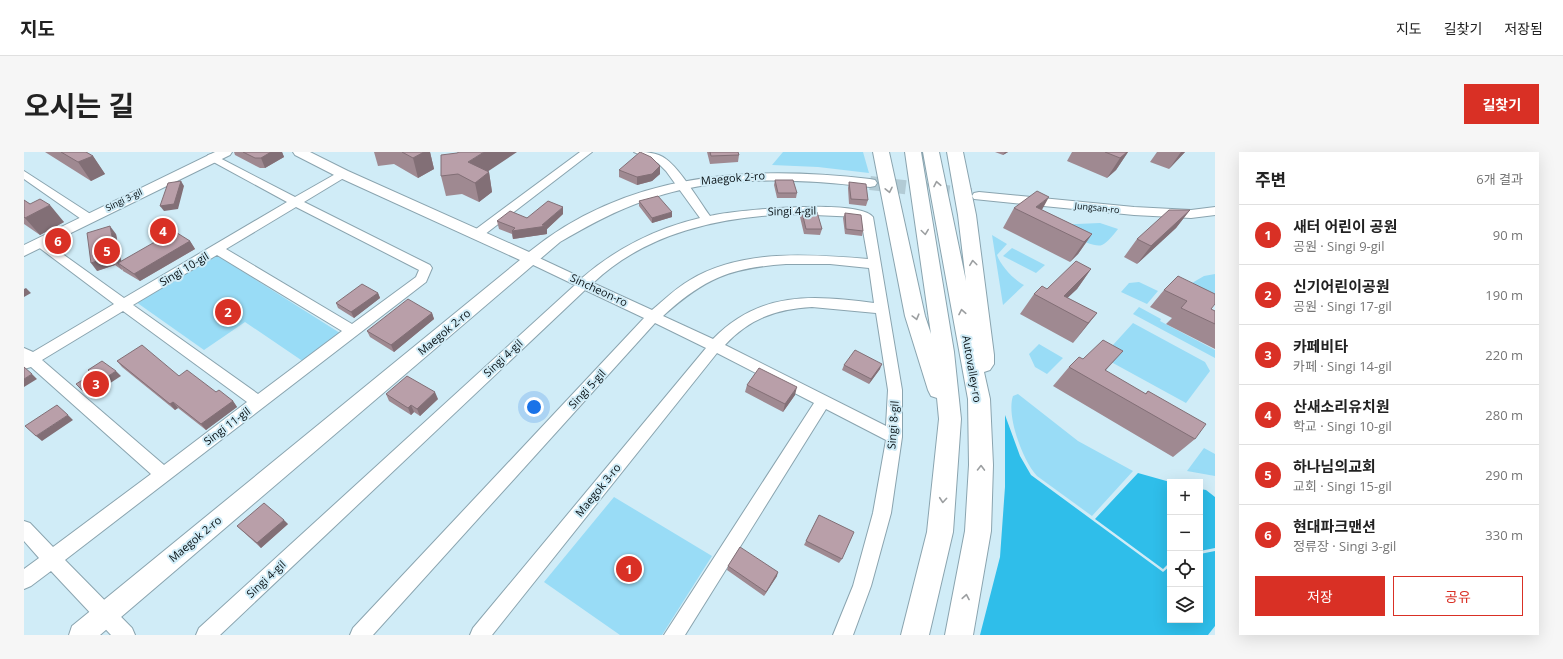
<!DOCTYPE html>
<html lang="ko">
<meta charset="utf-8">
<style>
:root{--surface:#fff;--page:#f6f6f6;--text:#222;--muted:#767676;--line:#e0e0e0;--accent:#d93025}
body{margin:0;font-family:"Open Sans","Noto Sans KR",sans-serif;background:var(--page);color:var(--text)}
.controls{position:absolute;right:12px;bottom:12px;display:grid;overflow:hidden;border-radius:0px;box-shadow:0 4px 16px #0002}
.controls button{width:36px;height:36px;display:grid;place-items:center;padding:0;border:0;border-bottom:1px solid var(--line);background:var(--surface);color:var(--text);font:20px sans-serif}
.you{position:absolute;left:510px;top:255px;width:14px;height:14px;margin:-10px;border:3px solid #fff;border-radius:50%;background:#1a73e8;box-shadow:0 0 0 6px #1a73e833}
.badge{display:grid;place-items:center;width:26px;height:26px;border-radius:50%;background:var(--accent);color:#fff;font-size:13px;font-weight:700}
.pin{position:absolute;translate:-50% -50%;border:2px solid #fff;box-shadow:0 1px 4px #0006}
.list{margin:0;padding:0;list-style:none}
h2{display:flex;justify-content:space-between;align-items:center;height:52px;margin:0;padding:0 16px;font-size:17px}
h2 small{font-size:13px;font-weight:400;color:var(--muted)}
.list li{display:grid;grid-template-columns:26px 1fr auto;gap:12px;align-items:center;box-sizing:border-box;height:60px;padding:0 16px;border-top:1px solid var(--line)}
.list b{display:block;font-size:15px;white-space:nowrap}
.list p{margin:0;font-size:13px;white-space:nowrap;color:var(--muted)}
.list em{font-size:13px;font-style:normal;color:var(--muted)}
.actions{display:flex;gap:8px;padding:12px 16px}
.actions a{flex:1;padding:9px 0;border:1px solid var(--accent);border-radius:0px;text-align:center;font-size:14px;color:var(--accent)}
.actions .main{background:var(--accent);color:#fff}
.icon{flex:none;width:22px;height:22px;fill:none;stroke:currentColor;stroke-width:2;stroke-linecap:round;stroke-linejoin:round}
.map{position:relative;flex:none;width:1191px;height:483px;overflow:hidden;border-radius:0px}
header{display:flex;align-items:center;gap:24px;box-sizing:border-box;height:56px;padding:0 20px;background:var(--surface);border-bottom:1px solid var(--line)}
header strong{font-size:19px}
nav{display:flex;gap:22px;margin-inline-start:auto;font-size:14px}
.intro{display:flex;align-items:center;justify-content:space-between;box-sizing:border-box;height:96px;padding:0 24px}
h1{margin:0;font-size:28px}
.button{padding:10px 18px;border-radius:0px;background:var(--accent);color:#fff;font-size:14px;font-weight:700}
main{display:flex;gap:24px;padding:0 24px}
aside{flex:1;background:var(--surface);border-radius:0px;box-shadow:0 4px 16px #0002}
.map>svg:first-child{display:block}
.green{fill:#99dcf6}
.forest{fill:#2fbeea}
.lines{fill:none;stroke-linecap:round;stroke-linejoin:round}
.tertiary-tunnel{stroke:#b2cbd5;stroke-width:14;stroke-dasharray:14 8;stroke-linecap:butt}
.minor-casing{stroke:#8aa4af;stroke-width:2}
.tertiary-casing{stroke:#8aa4af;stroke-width:2}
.trunk-casing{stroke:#8aa4af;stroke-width:2}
.minor{fill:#fff;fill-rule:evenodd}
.tertiary{fill:#fff;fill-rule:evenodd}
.trunk{fill:#fff;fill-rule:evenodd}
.wall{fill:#9f8991}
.shaded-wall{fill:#826f76}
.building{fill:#b99fa9;stroke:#826f76}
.oneway{stroke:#9c9fa1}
.labels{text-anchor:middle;stroke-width:4;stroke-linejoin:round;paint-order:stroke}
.far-street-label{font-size:9px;fill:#071014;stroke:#d0ecf7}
.street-label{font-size:11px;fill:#071014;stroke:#d0ecf7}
</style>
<header>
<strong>지도</strong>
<nav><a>지도</a><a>길찾기</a><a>저장됨</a></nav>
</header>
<div class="intro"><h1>오시는 길</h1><a class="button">길찾기</a></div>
<main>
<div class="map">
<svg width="1191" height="483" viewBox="0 0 1191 483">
<rect width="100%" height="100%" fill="#d0ecf7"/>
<!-- green -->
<path class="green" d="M759 0H839L845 21 794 15 748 13Z
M1076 71 1094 77C1090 82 1084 90 1078 93 1068 97 1039 78 1029 73Z
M968 83 983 92 973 103C977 114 990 128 1000 133L979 153Z
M988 96 1021 113 1012 121 979 104Z
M191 102 316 181 280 210 221 170 180 198 112 150Z
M1191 122V148L1168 131 1180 124Z
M1115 130 1134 139 1123 152 1097 140 1105 131Z
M1115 155 1137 167 1136 169 1191 198V206L1109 162Z
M1109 171 1181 210 1186 219 1162 251 1078 205Z
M1015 192 1039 206 1023 222 1011 215 1005 202Z
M994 242 1054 289 1109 319 1068 364 1013 324C999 309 982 264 989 244Z
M1180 296 1191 302V324L1163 319Z
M590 345 688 404 638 483H596L520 430Z"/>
<!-- forest -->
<path class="forest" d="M981 263 996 304 1007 323 1139 420 1146 414V468H1176V402L1191 399V474L1184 483H956L976 405 981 335Z
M1114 321 1146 330V410L1139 417 1071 367Z
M1176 337 1182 338 1191 345V396L1176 399Z"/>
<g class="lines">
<!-- tertiary-tunnel -->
<path class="tertiary-tunnel" d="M846 31 955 44"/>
<defs>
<path id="minor" d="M556 0H568L456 86H448L446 83 448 80Z
M610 0C621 0 633 0 642 7 657 18 675 49 686 64 710 58 835 46 849 65L878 238V285L867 361 847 434 829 483H809L829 434 849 361 862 288 802 257 661 483H640L790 251 693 201 468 483H446L449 476 682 196 631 171 349 483H326L329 476 620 166 561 138 196 483H172L175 476 551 133 503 110 501 107 503 104H511L558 126C591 97 633 76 676 66L642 19 634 11ZM768 62 835 65 837 67 844 107C786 102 718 97 666 128 652 136 640 148 628 158L569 131C623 80 696 65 768 62ZM762 112H806L845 116 850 151C788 143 736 139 689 187L639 164C681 126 706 116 762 112ZM788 155 852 161 864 238 862 274 701 193C725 167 752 157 788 155Z
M188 2 271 45 315 20H323L324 22 323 24 280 50 406 113 408 116 402 130 41 408 108 476 111 483H87L27 419 7 434 0 437V417L15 406 0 389V369L6 371 29 395 127 322 7 215 0 217V196L9 200 90 152 9 91 11 88H19L100 146 263 50 184 7 183 5 184 3ZM272 55 395 118 392 125 328 172 202 97ZM193 103 318 179 234 242 109 153ZM99 159 223 250 140 313 18 208Z
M0 19 68 63 70 66 68 69H60L0 27Z"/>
<path id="tertiary" d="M191 0H208L206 3 0 104V93Z
M269 0H286L324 19 505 100C603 20 725 13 846 27L851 28 853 31 851 34 846 35C767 26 684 22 609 53 583 63 560 76 536 90L76 483H45L48 474 496 108 314 25 271 3Z
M955 40 1110 55 1167 58 1191 55V63L1167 66 1110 63 950 47 948 44 950 41Z"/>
<path id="trunk" d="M849 0H865L901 164 907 182 881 0H897L930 200 937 267 929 380 905 483H877L903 380 915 267 913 246 907 244 904 238 881 164Z
M899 0H915L942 129 934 63 923 0H939L952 63 970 203V212L966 218 960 220 966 247 969 313 967 379 949 483H921L941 379 945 313 944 247Z"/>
</defs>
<!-- minor casing -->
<use href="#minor" class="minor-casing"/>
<!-- tertiary casing -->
<use href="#tertiary" class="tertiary-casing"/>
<!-- trunk casing -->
<use href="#trunk" class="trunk-casing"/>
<!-- minor -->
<use href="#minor" class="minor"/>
<!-- tertiary -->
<use href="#tertiary" class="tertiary"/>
<!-- trunk -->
<use href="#trunk" class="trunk"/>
</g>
<!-- wall -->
<path class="wall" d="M21 0H62L69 4 81 22 67 29Z
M210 0H258L260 5 241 16H236L211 3Z
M350 0H406L410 17 394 26 370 12 354 14Z
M683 0H714L715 3 714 10 686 12Z
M971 0H984L979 3Z
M1048 0H1104L1092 18 1083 26 1043 9Z
M1133 0H1161L1145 17 1126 10Z
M417 3 465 20 468 40 455 50 438 42 422 44 417 24Z
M636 14V22L628 29 613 33 595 25V18Z
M751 28 773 41 772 46H753L750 33Z
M825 30 844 48 842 54 825 52 824 36Z
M0 48 6 52 40 70 16 83 0 72Z
M615 49 648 65 628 71 615 54Z
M990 56 1018 58 1068 82 1054 102 1046 110 979 76Z
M1166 58 1152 76 1113 112 1100 105 1113 87Z
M778 60 798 77 796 83 780 82 776 65Z
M821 61 839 79 838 84 821 82 819 66Z
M539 62 523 77V82L489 87 488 82 475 77 473 69Z
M92 82 97 109 166 89 171 97 116 129 99 119 98 117V118L91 113 73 119Z
M1067 117 1053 137 1043 146 1073 161 1049 191 996 162 1010 142 1023 137Z
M1140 138 1191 159V197L1142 172 1148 166 1126 155Z
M354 141 356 146 330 166 314 156 312 151Z
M408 161 410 167 370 200 346 185 343 179Z
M93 209 155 224 192 240 209 249 213 255 182 278 154 256 151 258 98 215Z
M820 213 856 217 845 232 818 218Z
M1045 215 1081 219 1121 242 1124 239 1171 287 1149 305 1029 234Z
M723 233 771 243 759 260 721 240Z
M362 242 414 247 396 264 390 260 387 263 365 249Z
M795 363 818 407 815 411 780 393Z
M264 372 237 396 213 374Z
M704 414 753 424 740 444 703 418Z"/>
<!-- shaded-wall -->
<path class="shaded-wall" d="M247 0H258L260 5 241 16 237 6Z
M400 0H406L410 17 394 26 389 6Z
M460 0H493L448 30 444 10Z
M981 0H984L979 3Z
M1103 0H1104L1092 18 1083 26 1096 6Z
M1157 0H1161L1145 17Z
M69 4 81 22 67 29 54 10Z
M636 14V22L628 29 613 33V25Z
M465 20 468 40 455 50 451 31Z
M157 29 160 34 154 57 140 59 136 54Z
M1025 45 1014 65 1012 55Z
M26 53 40 70 16 83 1 66Z
M539 55V62L523 77V82L489 87 488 79 518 73Z
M1166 58 1152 76 1113 112 1127 94Z
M648 60V65L628 71V66Z
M86 74 92 82 98 114 94 111 98 118 93 111Z
M1068 82 1054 102 1046 110 1060 90Z
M166 89 171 97 116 129 110 122Z
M85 105 91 113 73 119 67 111Z
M1067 117 1053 137 1034 155 1040 144Z
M2 136 7 141 0 145V137Z
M354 141 356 146 330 166 327 160Z
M408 161 410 167 370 200 367 193Z
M1073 161 1049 191 1064 171Z
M1099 199 1082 218 1071 230 1081 218Z
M858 212 856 217 845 232 847 227Z
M92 219 97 224 65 245 60 240Z
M8 222 13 227 0 235V227Z
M773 235 771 243 759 260 761 252Z
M411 240 414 247 396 264 393 257Z
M209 249 213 255 182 278 177 272Z
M149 250 154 256 151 258 146 252Z
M387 253 390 260 387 263 384 256Z
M44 263 49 268 18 289 12 284Z
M260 368 264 372 237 396 233 391Z
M754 420 753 424 740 444 742 440Z"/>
<!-- building -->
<path class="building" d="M37 0H62L69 4 54 10Z
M219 0H247L237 6H231Z
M378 0H400L389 6Z
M435 0H460L444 10 465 20 451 31 434 22 417 24V3L433 1Z
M616 0 627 5 636 14 628 22 613 25 595 18Z
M686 0H714L715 3 687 4Z
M1081 0H1103L1096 6Z
M751 28H769L773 41H754Z
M157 29 150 52 136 54 144 31Z
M825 30 842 32 844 48 827 47Z
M1013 39 1025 45 1012 55 1068 82 1060 90 990 56Z
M634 44 648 60 628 66 615 49Z
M16 47 26 53 1 66 0 65V48L6 52Z
M524 49 539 55 518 73 523 74 488 79 491 76 473 69 486 59 503 66Z
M1145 58H1166L1127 94 1113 87Z
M778 60H793L798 77H782Z
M821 61 837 63 839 79 822 77Z
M86 74 93 111 85 105 67 111 63 81Z
M150 79 166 89 110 122 94 111Z
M1052 109 1067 117 1040 144 1073 161 1064 171 1010 142 1018 134 1023 137Z
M1154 124 1191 142V152L1187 157 1191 159V172L1157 156 1163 149 1140 138Z
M338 132 354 141 327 160 312 151Z
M384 147 408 161 367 193 343 179Z
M1079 188 1099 199 1081 218 1122 242 1124 239 1182 272 1171 287 1045 215 1055 205 1059 207Z
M118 193 155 224 163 218 192 240 195 238 209 249 177 272 149 250 146 252 93 209Z
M831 198 858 212 847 227 820 213Z
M78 209 92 219 60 240 52 232 68 222 64 218Z
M0 215 8 222 0 227Z
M735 216 773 235 761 252 723 233Z
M383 224 411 240 393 257 387 253 384 256 362 242Z
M33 253 44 263 12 284 1 274Z
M240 351 260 368 233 391 213 374Z
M795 363 830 380 818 407 782 389Z
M716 395 754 420 742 440 704 414Z"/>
<!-- one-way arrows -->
<defs><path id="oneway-chevron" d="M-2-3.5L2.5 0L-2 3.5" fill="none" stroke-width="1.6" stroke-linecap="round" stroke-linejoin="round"/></defs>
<g class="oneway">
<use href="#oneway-chevron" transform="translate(913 32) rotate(-101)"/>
<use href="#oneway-chevron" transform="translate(865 38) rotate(78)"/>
<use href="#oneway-chevron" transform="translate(901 80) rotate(82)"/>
<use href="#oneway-chevron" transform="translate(949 111) rotate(-97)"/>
<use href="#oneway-chevron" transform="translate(938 160) rotate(-101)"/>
<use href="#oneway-chevron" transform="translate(892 165) rotate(75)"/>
<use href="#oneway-chevron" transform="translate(957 316) rotate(-89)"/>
<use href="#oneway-chevron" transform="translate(919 348) rotate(95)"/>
<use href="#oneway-chevron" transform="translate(942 445) rotate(-80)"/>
</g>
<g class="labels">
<!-- far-street labels -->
<g class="far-street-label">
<text transform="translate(100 48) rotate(-26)" y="3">Singi 3-gil</text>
<text transform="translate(1073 56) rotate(6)" y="3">Jungsan-ro</text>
</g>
<!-- street labels -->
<g class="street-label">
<text transform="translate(709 26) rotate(-5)" y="4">Maegok 2-ro</text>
<text transform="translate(768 59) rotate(-1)" y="4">Singi 4-gil</text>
<text transform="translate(160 117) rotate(-31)" y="4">Singi 10-gil</text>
<text transform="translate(575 138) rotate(25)" y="4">Sincheon-ro</text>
<text transform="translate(420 180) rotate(-40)" y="4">Maegok 2-ro</text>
<text transform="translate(479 206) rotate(-43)" y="4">Singi 4-gil</text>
<text transform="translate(948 217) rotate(80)" y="4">Autovalley-ro</text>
<text transform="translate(563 237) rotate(-47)" y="4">Singi 5-gil</text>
<text transform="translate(869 273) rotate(-86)" y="4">Singi 8-gil</text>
<text transform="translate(203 274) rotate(-37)" y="4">Singi 11-gil</text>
<text transform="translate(574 338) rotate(-51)" y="4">Maegok 3-ro</text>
<text transform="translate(171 387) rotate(-40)" y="4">Maegok 2-ro</text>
<text transform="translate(242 427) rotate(-43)" y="4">Singi 4-gil</text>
</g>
</g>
</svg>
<div class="controls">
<button>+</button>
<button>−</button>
<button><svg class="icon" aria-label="locate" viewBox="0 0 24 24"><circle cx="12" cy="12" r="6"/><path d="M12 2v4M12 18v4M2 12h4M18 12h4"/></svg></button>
<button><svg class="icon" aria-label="layers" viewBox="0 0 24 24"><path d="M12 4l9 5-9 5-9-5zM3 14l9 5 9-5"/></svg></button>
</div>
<div class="you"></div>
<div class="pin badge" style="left:605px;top:417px">1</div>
<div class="pin badge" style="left:204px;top:160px">2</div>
<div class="pin badge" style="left:72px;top:232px">3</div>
<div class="pin badge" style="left:139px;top:79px">4</div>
<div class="pin badge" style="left:83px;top:99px">5</div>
<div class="pin badge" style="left:34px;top:89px">6</div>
</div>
<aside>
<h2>주변<small>6개 결과</small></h2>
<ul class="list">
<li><span class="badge">1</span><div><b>새터 어린이 공원</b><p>공원 · Singi 9-gil</p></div><em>90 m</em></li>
<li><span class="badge">2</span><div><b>신기어린이공원</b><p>공원 · Singi 17-gil</p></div><em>190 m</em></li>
<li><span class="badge">3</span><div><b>카페비타</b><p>카페 · Singi 14-gil</p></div><em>220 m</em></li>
<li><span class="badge">4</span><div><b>산새소리유치원</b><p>학교 · Singi 10-gil</p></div><em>280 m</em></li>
<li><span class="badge">5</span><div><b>하나님의교회</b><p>교회 · Singi 15-gil</p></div><em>290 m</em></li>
<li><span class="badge">6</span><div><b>현대파크맨션</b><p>정류장 · Singi 3-gil</p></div><em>330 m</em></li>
</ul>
<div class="actions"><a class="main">저장</a><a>공유</a></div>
</aside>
</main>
